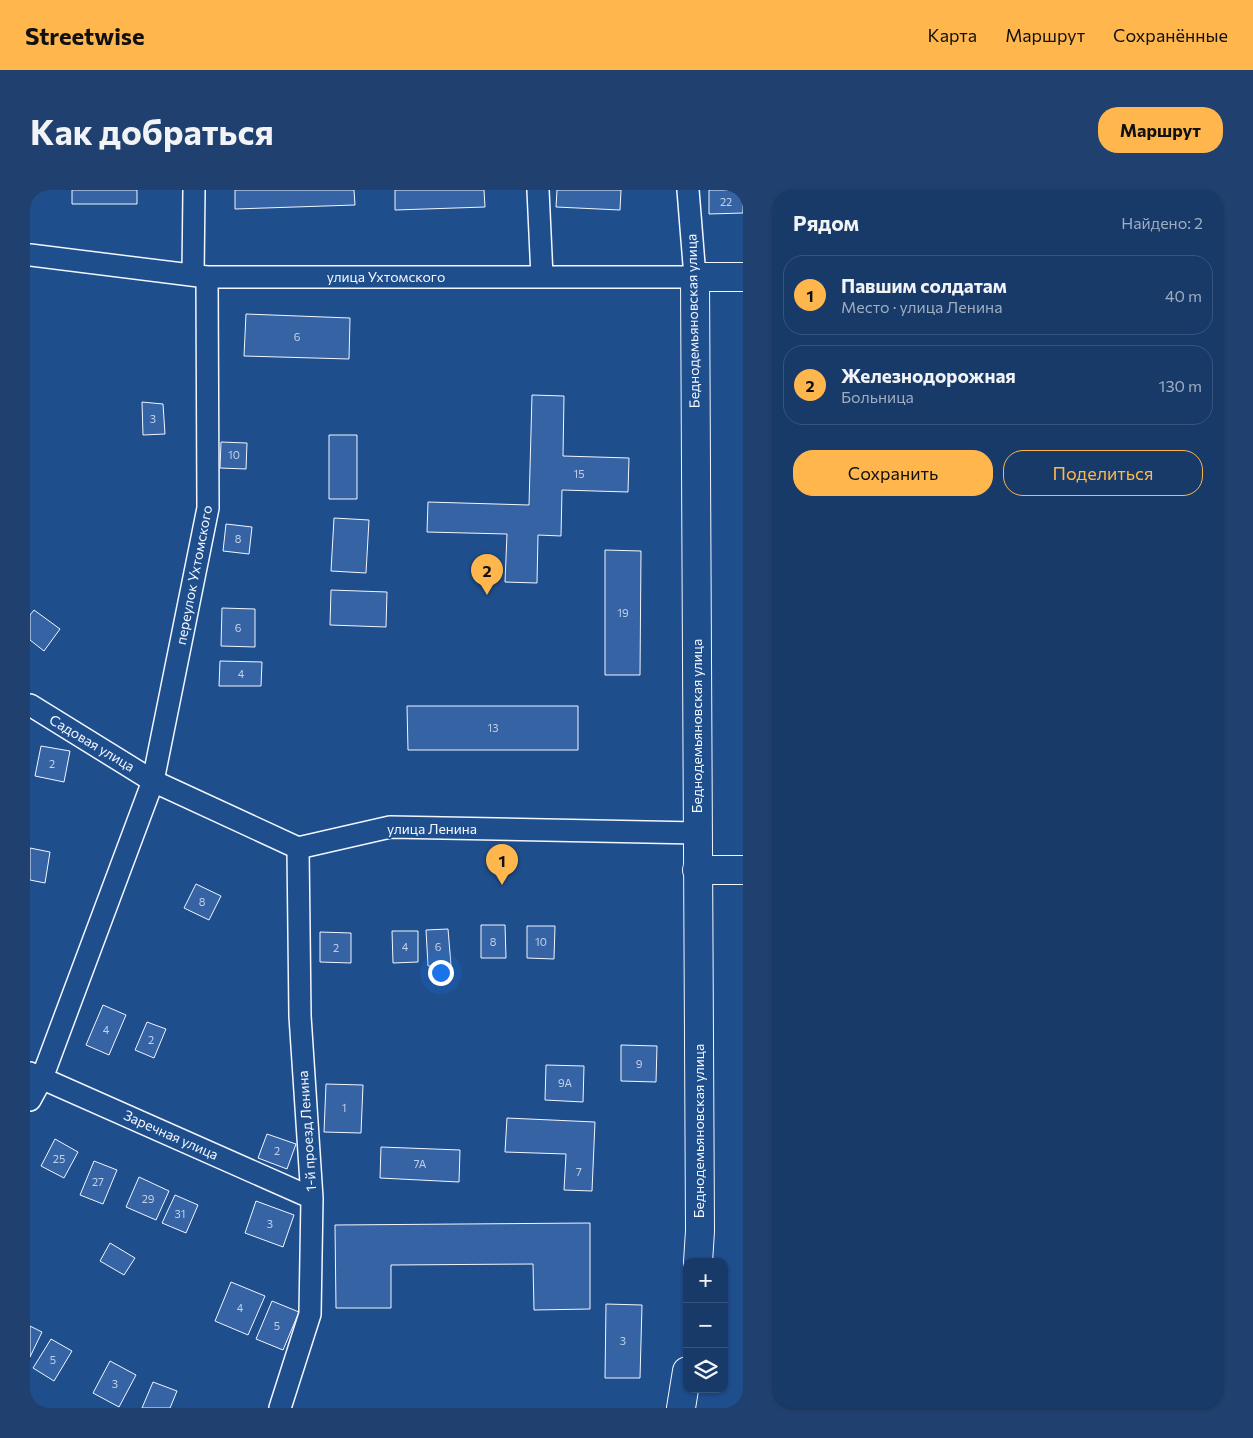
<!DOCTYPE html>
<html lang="ru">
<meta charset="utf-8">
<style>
:root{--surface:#173a69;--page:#20416f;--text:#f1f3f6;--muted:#9eadc0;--line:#36547d;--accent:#ffb74d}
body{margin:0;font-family:Commissioner,sans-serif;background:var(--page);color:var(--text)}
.controls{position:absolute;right:15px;bottom:15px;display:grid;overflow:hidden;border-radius:10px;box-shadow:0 1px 4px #0004}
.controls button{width:45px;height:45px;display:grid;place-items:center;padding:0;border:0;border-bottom:1px solid var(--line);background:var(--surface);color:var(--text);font:25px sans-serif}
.you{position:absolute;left:410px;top:782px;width:18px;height:18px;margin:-12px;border:4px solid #fff;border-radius:50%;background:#1a73e8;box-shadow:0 0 0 8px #1a73e833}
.badge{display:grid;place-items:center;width:32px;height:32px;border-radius:50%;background:var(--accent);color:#111;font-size:16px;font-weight:700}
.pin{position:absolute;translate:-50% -41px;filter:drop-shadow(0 1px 2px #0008)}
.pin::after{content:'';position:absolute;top:26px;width:18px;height:15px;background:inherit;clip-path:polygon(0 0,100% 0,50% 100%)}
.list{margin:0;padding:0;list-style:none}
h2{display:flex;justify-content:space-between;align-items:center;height:65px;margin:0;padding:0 20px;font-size:21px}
h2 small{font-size:16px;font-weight:400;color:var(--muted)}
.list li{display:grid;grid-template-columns:32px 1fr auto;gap:15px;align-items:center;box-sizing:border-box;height:80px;margin:0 10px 10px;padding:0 10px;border:1px solid var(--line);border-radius:20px}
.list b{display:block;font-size:19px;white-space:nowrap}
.list p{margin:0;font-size:16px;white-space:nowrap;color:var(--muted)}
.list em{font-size:16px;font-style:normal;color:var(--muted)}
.actions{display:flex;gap:10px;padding:15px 20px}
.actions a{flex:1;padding:11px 0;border:1px solid var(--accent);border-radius:20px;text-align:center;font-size:18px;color:var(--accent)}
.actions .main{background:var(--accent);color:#111}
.icon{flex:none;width:28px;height:28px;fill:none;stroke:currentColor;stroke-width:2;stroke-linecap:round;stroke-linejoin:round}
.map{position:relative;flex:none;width:713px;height:1218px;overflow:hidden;border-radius:20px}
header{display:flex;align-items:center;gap:30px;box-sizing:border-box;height:70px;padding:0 25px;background:var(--accent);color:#111}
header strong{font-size:24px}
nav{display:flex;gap:28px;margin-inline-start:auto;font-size:18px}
.intro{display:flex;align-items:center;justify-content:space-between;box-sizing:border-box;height:120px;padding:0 30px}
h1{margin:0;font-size:35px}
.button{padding:12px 22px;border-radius:20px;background:var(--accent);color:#111;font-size:18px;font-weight:700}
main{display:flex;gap:30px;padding:0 30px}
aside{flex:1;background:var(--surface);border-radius:20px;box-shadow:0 1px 4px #0004}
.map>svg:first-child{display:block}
.building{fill:#3563a3;stroke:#f2f6ff}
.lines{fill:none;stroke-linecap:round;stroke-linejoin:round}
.minor-casing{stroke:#f2f6ff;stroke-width:24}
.major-casing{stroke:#f2f6ff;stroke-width:30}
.minor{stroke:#1f4e8c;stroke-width:21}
.major{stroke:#1f4e8c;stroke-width:28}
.labels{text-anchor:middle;stroke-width:4;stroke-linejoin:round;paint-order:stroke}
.number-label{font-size:11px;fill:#c3d1e8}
.street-label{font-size:14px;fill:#f2f6ff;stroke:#1f4e8c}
</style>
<header>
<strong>Streetwise</strong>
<nav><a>Карта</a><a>Маршрут</a><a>Сохранённые</a></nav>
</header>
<div class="intro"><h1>Как добраться</h1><a class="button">Маршрут</a></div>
<main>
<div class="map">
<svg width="713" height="1218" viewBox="0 0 713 1218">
<rect width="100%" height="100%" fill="#1f4e8c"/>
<!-- building -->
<path class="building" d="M42 0H107V14H42Z
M205 0H324L325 15 205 19Z
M365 0H454L455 17 365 20Z
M527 0H591L590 20 526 17Z
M679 0H713V23L679 24Z
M216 124 320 128 319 169 214 166Z
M502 205 534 206 533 266 599 268 598 302 532 300 531 346 508 345 507 393 475 392 477 344 397 342 398 312 499 315Z
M112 212 133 214 135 244 113 245Z
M299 245H327V309H299Z
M191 252 217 253 216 279 190 278Z
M304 328 339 330 336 383 301 381Z
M196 334 222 337 219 364 193 361Z
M575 360 611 361 610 485H575Z
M301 400 357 402 356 437 300 435Z
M192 418 225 419V457L191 456Z
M4 420 30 439 14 461 0 450V425Z
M190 471 232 472 231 496H189Z
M377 516H548V560H378Z
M11 556 40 561 34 592 5 586Z
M0 658 20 662 15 693 0 690Z
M166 694 191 706 179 730 154 718Z
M451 735H475L476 768H451Z
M497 736H525L524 769 497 768Z
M418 739 421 775 398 776 396 740Z
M362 741H388V772L363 773Z
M290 742 321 743V773L290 772Z
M73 815 96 825 79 865 56 855Z
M117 832 136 839 124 868 105 860Z
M591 855 627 856 626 892 591 891Z
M516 875 554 876 553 912 515 910Z
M296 894 333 895 331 943 294 942Z
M477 928 565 932 562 1001 534 1000 536 964 475 962Z
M237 944 266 954 257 979 228 968Z
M25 949 48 962 34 988 11 976Z
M351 957 430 960 429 992 350 988Z
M64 971 87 980 73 1014 50 1005Z
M109 987 139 1001 126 1030 96 1017Z
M145 1005 168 1015 156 1043 132 1033Z
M226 1011 264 1025 253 1057 215 1043Z
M560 1033V1119L504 1120 503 1074 361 1075V1118H306L305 1035Z
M80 1053 105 1068 94 1085 70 1071Z
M201 1092 235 1106 218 1145 185 1131Z
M242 1111 269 1122 253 1160 226 1149Z
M576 1114 612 1115 610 1188H575Z
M0 1136 12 1142 0 1167Z
M21 1149 42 1161 24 1191 3 1178Z
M80 1171 106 1185 89 1217 63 1203Z
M123 1192 147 1201 140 1218H112Z"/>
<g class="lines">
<defs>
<path id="minor" d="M508 0 512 87
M0 65 177 87H665L658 0
M163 85 164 0
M0 515 123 591 268 658 360 637 667 643
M0 883 282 1008
M0 910 12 888 123 591 178 318 177 87
M250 1218 280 1124 282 1008 270 826 268 658"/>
<path id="major" d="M667 680H713
M668 1072 670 1041 665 87H713
M651 1218 657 1181"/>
</defs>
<!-- minor casing -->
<use href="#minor" class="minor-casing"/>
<!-- major casing -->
<use href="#major" class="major-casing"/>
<!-- minor -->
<use href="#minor" class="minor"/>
<!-- major -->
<use href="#major" class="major"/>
</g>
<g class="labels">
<!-- number labels -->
<g class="number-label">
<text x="696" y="16">22</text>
<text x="267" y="151">6</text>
<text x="123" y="233">3</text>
<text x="204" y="269">10</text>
<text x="549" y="288">15</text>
<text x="208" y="353">8</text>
<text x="593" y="427">19</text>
<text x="208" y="442">6</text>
<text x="211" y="488">4</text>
<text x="463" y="542">13</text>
<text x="22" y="578">2</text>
<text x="172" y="716">8</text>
<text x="463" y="756">8</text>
<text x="511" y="756">10</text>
<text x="375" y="761">4</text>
<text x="408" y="761">6</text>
<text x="306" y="762">2</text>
<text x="76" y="844">4</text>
<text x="121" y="854">2</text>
<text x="609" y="878">9</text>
<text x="535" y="897">9А</text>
<text x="314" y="922">1</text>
<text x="247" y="965">2</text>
<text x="29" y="973">25</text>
<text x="390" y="978">7А</text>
<text x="549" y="986">7</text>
<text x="68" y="996">27</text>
<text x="118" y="1013">29</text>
<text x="150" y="1028">31</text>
<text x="240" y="1038">3</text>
<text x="210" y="1122">4</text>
<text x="247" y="1140">5</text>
<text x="593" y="1155">3</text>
<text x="23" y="1174">5</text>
<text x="85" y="1198">3</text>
</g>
<!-- street labels -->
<g class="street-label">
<text x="356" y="92">улица Ухтомского</text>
<text transform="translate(663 131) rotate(-91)" y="5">Беднодемьяновская улица</text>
<text transform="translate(164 385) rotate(-79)" y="5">переулок Ухтомского</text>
<text transform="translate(667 536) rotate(-90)" y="5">Беднодемьяновская улица</text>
<text transform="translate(62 553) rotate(31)" y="5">Садовая улица</text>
<text x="402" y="644">улица Ленина</text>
<text transform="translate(277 941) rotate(-94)" y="5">1-й проезд Ленина</text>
<text transform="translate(669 941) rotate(-90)" y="5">Беднодемьяновская улица</text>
<text transform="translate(141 945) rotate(24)" y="5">Заречная улица</text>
</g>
</g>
</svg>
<div class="controls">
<button>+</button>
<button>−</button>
<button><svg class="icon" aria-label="layers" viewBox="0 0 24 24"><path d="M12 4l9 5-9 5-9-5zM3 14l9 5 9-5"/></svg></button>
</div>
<div class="you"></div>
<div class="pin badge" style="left:472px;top:695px">1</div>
<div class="pin badge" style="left:457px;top:405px">2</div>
</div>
<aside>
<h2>Рядом<small>Найдено: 2</small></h2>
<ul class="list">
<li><span class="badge">1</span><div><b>Павшим солдатам</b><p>Место · улица Ленина</p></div><em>40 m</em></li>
<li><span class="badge">2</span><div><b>Железнодорожная</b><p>Больница</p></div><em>130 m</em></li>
</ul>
<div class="actions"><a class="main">Сохранить</a><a>Поделиться</a></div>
</aside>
</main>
